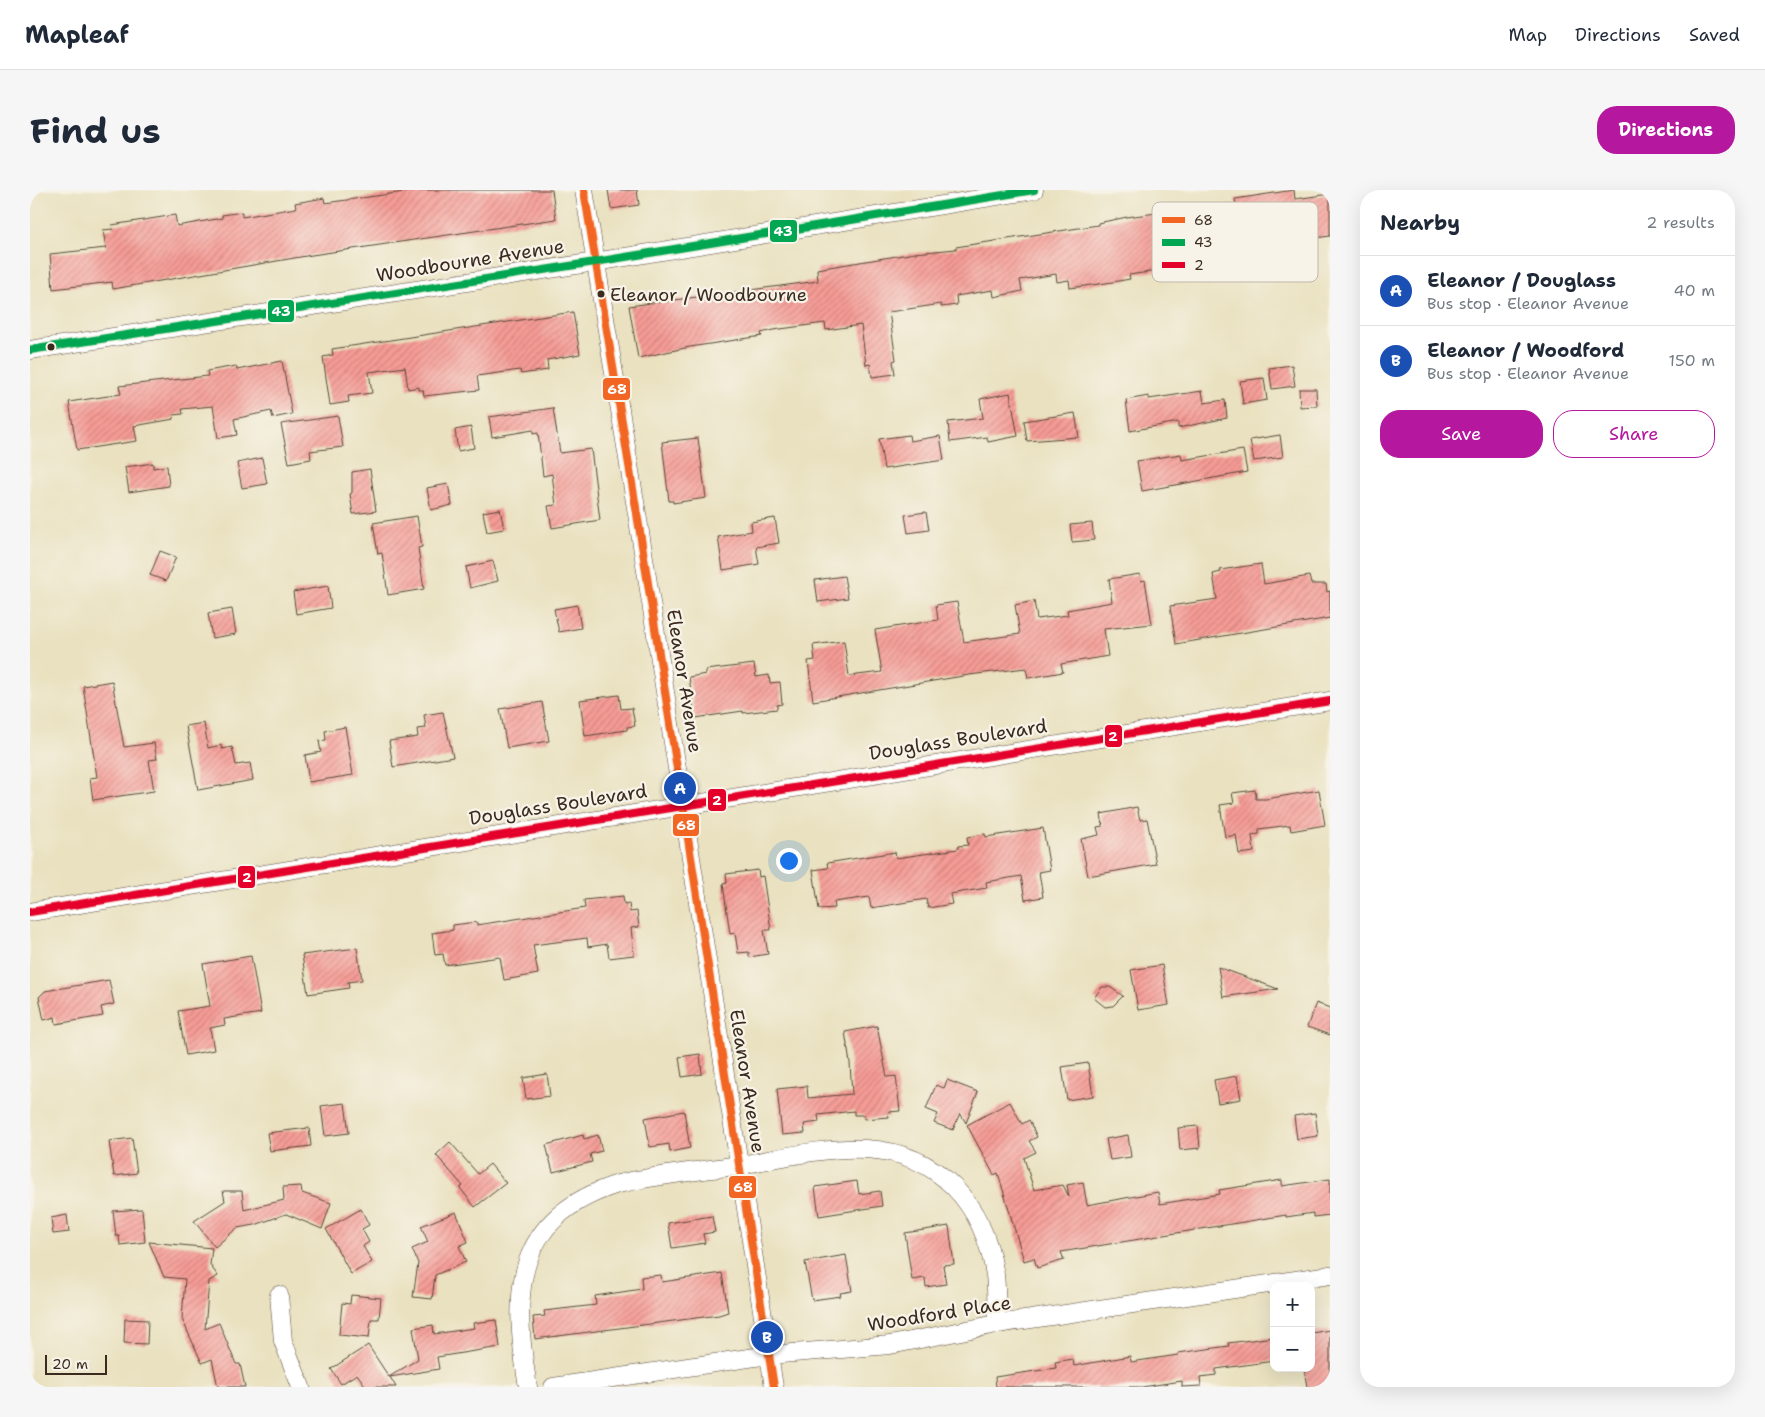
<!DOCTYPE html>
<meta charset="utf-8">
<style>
:root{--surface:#fff;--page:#f6f6f7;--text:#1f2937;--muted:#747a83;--line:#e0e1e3;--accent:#b5179e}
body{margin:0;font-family:"Shantell Sans",sans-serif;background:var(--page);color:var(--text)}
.controls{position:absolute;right:15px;bottom:15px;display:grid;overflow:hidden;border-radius:10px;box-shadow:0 5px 20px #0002}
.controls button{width:45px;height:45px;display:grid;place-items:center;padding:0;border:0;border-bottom:1px solid var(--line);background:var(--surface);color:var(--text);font:25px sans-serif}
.scale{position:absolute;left:15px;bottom:12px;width:62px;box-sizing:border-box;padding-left:5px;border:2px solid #3b2a1e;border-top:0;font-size:14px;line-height:18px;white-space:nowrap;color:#3b2a1e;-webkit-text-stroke:4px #f7f3e8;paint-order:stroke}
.you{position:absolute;left:758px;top:670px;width:18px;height:18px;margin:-12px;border:4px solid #fff;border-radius:50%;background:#1a73e8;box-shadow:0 0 0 8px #1a73e833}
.badge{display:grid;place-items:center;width:32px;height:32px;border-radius:50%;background:var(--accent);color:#fff;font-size:16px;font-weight:700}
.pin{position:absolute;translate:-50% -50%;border:2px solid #fff;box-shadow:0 1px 5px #0006}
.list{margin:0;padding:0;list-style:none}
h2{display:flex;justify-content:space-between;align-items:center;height:65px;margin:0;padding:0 20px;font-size:21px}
h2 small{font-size:16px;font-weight:400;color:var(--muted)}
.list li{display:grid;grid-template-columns:32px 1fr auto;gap:15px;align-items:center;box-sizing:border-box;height:70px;padding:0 20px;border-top:1px solid var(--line)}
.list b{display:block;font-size:19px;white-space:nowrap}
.list p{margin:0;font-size:16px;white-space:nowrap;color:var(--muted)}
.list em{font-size:16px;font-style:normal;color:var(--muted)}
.actions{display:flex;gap:10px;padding:15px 20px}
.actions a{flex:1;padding:11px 0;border:1px solid var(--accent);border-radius:20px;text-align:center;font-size:18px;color:var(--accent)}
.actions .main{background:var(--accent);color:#fff}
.map{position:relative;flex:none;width:1300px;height:1197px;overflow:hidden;border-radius:20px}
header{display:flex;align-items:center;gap:30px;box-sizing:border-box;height:70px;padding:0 25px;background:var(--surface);border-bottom:1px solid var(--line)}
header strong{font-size:24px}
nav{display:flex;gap:28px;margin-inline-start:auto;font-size:18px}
.intro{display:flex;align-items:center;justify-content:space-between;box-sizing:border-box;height:120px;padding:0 30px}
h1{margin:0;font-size:35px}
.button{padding:12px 22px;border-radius:20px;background:var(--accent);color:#fff;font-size:18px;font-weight:700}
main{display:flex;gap:30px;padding:0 30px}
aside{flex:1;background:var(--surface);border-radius:20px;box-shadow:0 5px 20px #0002}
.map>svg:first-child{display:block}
.building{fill:url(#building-hatch)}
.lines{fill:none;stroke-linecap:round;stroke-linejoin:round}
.street-casing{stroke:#554536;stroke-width:19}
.street{stroke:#fff;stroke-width:18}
.bus-1-casing{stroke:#f7f3e8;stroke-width:11}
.bus-2-casing{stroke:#f7f3e8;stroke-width:11}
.bus-3-casing{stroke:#f7f3e8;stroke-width:11}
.bus-1{stroke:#f26522;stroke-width:8}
.bus-2{stroke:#00a651;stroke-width:8}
.bus-3{stroke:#e4002b;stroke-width:8}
.bus-dot{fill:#3b2a1e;stroke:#f7f3e8;stroke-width:2}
.labels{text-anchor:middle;stroke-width:4.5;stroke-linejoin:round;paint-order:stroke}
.bus-label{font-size:18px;fill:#3b2a1e;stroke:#f7f3e8;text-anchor:start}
.street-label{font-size:19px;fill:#3b2a1e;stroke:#f7f3e8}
.key{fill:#f7f3e8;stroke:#bfb7ab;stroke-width:1}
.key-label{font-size:14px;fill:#3b2a1e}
.line-badge{stroke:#f7f3e8;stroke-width:2}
.badge-label{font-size:14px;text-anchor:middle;font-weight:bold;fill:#fff}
</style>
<header>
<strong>Mapleaf</strong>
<nav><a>Map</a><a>Directions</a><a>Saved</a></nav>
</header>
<div class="intro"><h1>Find us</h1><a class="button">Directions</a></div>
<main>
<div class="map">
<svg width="1300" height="1197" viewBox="0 0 1300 1197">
<defs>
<pattern id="building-hatch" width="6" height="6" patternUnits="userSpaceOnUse" patternTransform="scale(1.25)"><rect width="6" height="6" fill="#f79c96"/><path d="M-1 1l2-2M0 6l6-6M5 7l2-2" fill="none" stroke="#c97f7a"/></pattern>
</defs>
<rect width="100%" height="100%" fill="#f7f3e8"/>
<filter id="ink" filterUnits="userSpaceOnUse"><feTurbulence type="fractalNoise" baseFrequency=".02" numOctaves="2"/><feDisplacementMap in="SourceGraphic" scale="10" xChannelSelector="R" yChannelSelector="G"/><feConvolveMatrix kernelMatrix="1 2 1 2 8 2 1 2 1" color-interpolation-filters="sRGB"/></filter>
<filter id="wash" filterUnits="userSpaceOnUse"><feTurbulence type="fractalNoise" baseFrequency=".0096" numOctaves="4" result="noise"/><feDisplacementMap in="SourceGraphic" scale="20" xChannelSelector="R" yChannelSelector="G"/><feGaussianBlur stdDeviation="1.12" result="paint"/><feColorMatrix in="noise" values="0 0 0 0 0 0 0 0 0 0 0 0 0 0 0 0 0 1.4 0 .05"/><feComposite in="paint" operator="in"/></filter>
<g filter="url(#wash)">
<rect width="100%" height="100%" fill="#e9e1bf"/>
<g id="blocks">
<!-- building -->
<path class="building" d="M389 0H522L526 29 282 65 83 99 82 92 23 99 20 64 76 58 73 40 83 39 82 35 145 25 147 36 192 28V25L212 22V27L266 18 265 13 294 8 295 13Z
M578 0H607L609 15 581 19Z
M1264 0 1265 9 1300 4V46L1278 49V44L1241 50 1242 56 1211 61 1212 65 1132 75 1133 80 1099 85 1100 89 1083 92 1040 98 1039 90 1027 92 1026 84 990 90 992 101 964 107 963 100 926 106 927 115 911 117V114L859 122 866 170 863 171 865 184 842 187 840 174 836 175 831 135 796 140 795 133 743 140 731 143 732 146 660 157 608 168 599 116 788 91 787 79 885 63 926 59V57L1068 35V33L1097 27 1171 17 1172 20 1206 15 1205 9Z
M543 122 550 164 517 170 518 180 491 184 490 180 447 186 449 200 394 206 393 200H389V197L378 199 375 177 339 182 342 203 318 206 319 212 300 215 293 167 303 165 302 159Z
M252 171 262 224 243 228 241 221 204 229 207 245 188 248 183 216 152 219 153 224 143 225 144 229 104 236 107 251 47 260 39 212 91 204 89 196 178 186 177 181 206 176 207 180Z
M1262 175 1265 196 1242 199 1239 178Z
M1234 188 1237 210 1213 214 1210 191Z
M1269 199H1286L1287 216 1270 217Z
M1172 201 1174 213 1195 210 1197 228 1148 238V232L1100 241 1096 210 1119 206V209Z
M980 203 988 246 958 252 957 247 920 252 918 232 953 228 950 209Z
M523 218 530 263 561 259 570 330 522 338 518 316 526 315 522 284 513 286 508 243 503 244V240L462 247 459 227Z
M1045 223 1049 247 997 251 994 231Z
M308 226 313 257 280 261 281 269 259 273 251 234Z
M441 237 444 258 428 261 425 240Z
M879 245 880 251 910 246 914 270 854 279 849 249Z
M1250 245 1253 267 1224 271 1220 250Z
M668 248 676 308 643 313V311H639L632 252Z
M1213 260 1217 282 1112 301 1107 271 1151 264 1152 270Z
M232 268 237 294 212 298 207 273Z
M123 273V278L137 276 139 296 99 302 95 277Z
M340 279 346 321 323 324 320 304 322 303V282Z
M418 294 422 315 401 320 397 298Z
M470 319 474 339 457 342 453 322Z
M896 322 899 340 878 343 875 325Z
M387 326 392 357 388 358 394 399 358 405 352 363 348 364 343 333Z
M745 328 749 353 726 357 729 374 693 380 688 347 722 341 721 332Z
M1062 333 1064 350 1042 352 1040 335Z
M130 361 146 367 136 391 120 385Z
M463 371 468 391 440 398 436 377Z
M1231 374 1234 394 1279 386 1281 394H1296L1297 402 1300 401V428L1146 454 1140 416 1187 409 1183 384 1191 382 1190 380Z
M1110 384 1111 391 1115 390 1122 434 1074 439 1078 466 1031 474 1033 482 998 488 996 478 939 485 783 511 778 471 785 470 783 455 814 451 819 486 852 482 845 440 908 430 906 415 927 412 934 452 990 444 985 415 1004 411 1007 429 1038 425 1037 420 1082 412 1079 389Z
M814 386 818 408 788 412 785 390Z
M298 396 301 418 266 424 263 402Z
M547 415 551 438 529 442 524 419Z
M202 419 206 444 182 448 178 423Z
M724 474 726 487 739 485 740 493 750 492 752 514 747 515V519L713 523V521L665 528 659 487 676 484V480Z
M82 491 94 557 124 553 127 569 119 570 124 601 63 610 60 588 67 587 53 496Z
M589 505 591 519 602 518 605 536 597 537V540L555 546 550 510Z
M512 512 519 551 477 558 470 519Z
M413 522 423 567 363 577 359 551 388 547 387 539 396 538 394 525Z
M174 533 178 558 191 555 192 559 202 557 206 575 220 573 223 590 168 600 156 536Z
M315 537 323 585 279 592 275 565 291 562 289 551 296 550 295 541Z
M1225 600 1226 609H1236L1289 600 1295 635 1261 641 1260 635 1229 639V644L1222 645 1224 662 1209 664 1206 645 1195 647 1190 615 1204 613 1202 603Z
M1107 617 1110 630 1117 629 1126 674 1058 686 1051 649 1069 645 1067 637 1073 636 1071 624Z
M1013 638 1020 680 1009 682 1013 707 995 710 991 686 956 692 957 698 920 704 922 714 898 718 896 709 841 718 839 707 804 712 805 718 789 719 783 680 798 678 797 673 865 662 866 668 928 659V656L938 655 937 647 955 644 956 647Z
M728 680 729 687 733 686 741 740H734L738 764 719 767V762L708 763 705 743 700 744 693 694 697 693 696 684Z
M593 706 594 714 599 713 600 722 607 721 609 737 601 738 604 765 579 768 577 754 558 757 557 748 503 755 508 784 474 790 470 767 415 775 413 764 405 765 402 743 423 740V735L447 732V735L555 718 554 710Z
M327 758 332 790 318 792 319 798 278 804 272 765Z
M221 766 231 823 194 829 195 835 180 838 184 860 156 865 148 821 180 816 173 774Z
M1132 775 1139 815 1108 820 1101 780Z
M1188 777 1207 784 1248 799 1193 807Z
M79 790 84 814 71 817 73 826 26 834 25 827 14 830 9 807 15 801Z
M1072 797H1080L1093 806 1083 816 1075 817 1064 808Z
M1286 813 1300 818V845L1277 837Z
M847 836 857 887 866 886 870 921 858 922 859 927 834 929V925H824V921L788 925 789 932 774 934 775 943 752 945 747 899 777 896 778 908 822 904 820 873 815 842Z
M670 864 672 884 652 887 649 867Z
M1058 873 1063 906 1037 910 1032 877Z
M517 884 520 906 496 909 493 888Z
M1207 886 1211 909 1188 913 1184 890Z
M917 890 948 902 936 933 930 923 923 940 904 933 908 924 896 919 906 895 914 898Z
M980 912 992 934 999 930 1007 947 999 951 1006 962 994 968 1004 1000 1033 995 1039 1007 1037 995 1053 992 1057 1015 1128 1002 1130 1014 1190 1004 1189 1000 1252 990V996L1300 989V1025L1283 1027V1023L1256 1027V1025L1031 1062 1034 1070 1007 1078 1004 1068 994 1071 968 983 964 985 937 935Z
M315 913 319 943 295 946 291 916Z
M654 921 660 958 640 962 639 954 620 957 615 928Z
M1285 923 1288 946 1267 949 1264 926Z
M1168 936 1170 958 1150 960 1148 938Z
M279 938 281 956 240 961 237 943Z
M553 945 554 949 568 945 572 961 560 964 562 972 523 982 516 955Z
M1098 945 1101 967 1080 970 1076 949Z
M102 948 107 983 84 986 79 951Z
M420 952 448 984 460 974 476 993 445 1017 430 998 433 996 406 965Z
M827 991 829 1004 850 1001 852 1016 789 1026 785 997Z
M271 996 272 1003 301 1013 292 1039 256 1024 225 1035 207 1038 185 1057 164 1031 195 1011 193 1001H212L214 1020 254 1010 253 997Z
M112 1019 115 1052 90 1055 89 1046H86L83 1021Z
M331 1019 339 1035 332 1039 339 1052 333 1056 342 1072 321 1084 296 1039Z
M426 1022 438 1052 429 1056 436 1072 405 1085 402 1109 383 1107 388 1073 382 1059 398 1052 391 1036Z
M37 1025 39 1042 23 1044 21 1028Z
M682 1026 685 1042 673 1044 675 1053 642 1058 638 1033Z
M919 1036 924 1074 913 1075 916 1094 896 1097 895 1088 882 1090 875 1043Z
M119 1052 182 1058 180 1075 188 1086 179 1091 175 1139 189 1133 206 1174H210L215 1197H188L182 1169 172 1173 152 1129 155 1089 134 1087Z
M816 1065 822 1101 810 1103 811 1106 782 1110 775 1072Z
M692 1083 698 1122 689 1125 505 1149 503 1127 515 1126 514 1121 566 1115 565 1106 612 1099 611 1087 631 1085 632 1092Z
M321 1105 351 1108 349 1129H341L339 1148 309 1145 312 1113 320 1114Z
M95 1129 118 1130 117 1154 94 1153Z
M466 1130 470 1157 407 1167 409 1179 360 1187 366 1197H336L327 1184 311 1194 301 1179 338 1155 359 1187 388 1169 383 1138 403 1135 404 1144 444 1138 443 1133Z
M1300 1140V1197H1277L1274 1178H1281V1143Z
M1244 1147V1171L1186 1179V1185L1170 1187 1171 1196 1152 1197V1191L1112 1197H966L965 1187 1026 1178 1025 1172 1043 1169 1044 1176 1100 1166 1101 1172 1148 1165V1163L1199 1156 1198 1153Z"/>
</g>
</g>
<g filter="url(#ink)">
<use href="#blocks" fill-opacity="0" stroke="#554536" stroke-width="1"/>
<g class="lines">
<defs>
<path id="street" d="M554 0 609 336 744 1197
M0 160 565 72 1004 0
M0 722 1300 511
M249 1105 253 1151 271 1197
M498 1197C482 1102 482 1028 588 994 631 984 673 981 716 974 755 967 796 957 836 959 910 963 954 1015 965 1085 967 1101 966 1118 967 1134
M523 1197 739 1165 860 1155 967 1134 1300 1085"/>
</defs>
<!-- street casing -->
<use href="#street" class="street-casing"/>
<!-- street -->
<use href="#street" class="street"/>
<defs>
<path id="bus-1" d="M554 0 609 336 744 1197"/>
<path id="bus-2" d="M0 160 565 72 1004 0"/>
<path id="bus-3" d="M0 722 1300 511"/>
</defs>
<!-- bus-1 casing -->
<use href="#bus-1" class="bus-1-casing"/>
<!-- bus-2 casing -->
<use href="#bus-2" class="bus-2-casing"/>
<!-- bus-3 casing -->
<use href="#bus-3" class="bus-3-casing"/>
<!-- bus-1 -->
<use href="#bus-1" class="bus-1"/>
<!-- bus-2 -->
<use href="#bus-2" class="bus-2"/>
<!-- bus-3 -->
<use href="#bus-3" class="bus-3"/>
</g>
</g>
<!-- markers -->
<g class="bus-dot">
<circle cx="571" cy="104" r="4.5"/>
<circle cx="21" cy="157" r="4.5"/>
</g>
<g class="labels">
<!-- bus labels -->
<g class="bus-label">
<text x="580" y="111">Eleanor / Woodbourne</text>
</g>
<!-- street labels -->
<g class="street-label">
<text transform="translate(440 70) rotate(-9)" y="7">Woodbourne Avenue</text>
<text transform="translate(655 491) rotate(81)" y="7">Eleanor Avenue</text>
<text transform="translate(928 549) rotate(-9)" y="7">Douglass Boulevard</text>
<text transform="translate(528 614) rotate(-9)" y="7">Douglass Boulevard</text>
<text transform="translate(718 891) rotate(81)" y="7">Eleanor Avenue</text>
<text transform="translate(909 1123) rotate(-9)" y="7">Woodford Place</text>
</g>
</g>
<!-- legend -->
<rect x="1122" y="12" width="166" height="80" rx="8" class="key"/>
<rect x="1132" y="27" width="23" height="6" fill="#f26522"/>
<rect x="1132" y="49" width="23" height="7" fill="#00a651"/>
<rect x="1132" y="72" width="23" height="6" fill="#e4002b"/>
<g class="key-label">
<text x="1164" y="35">68</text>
<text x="1164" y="57">43</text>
<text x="1164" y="80">2</text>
</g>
<g class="line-badge">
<rect x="739" y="29" width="29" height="24" rx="5" fill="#00a651"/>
<rect x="237" y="109" width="28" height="24" rx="5" fill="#00a651"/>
<rect x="572" y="187" width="29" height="24" rx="5" fill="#f26522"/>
<rect x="1074" y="534" width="19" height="24" rx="5" fill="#e4002b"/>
<rect x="677" y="598" width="20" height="24" rx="5" fill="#e4002b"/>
<rect x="642" y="623" width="28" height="24" rx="5" fill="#f26522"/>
<rect x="207" y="675" width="19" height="24" rx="5" fill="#e4002b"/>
<rect x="698" y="985" width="29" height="24" rx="5" fill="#f26522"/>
</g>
<g class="badge-label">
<text x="753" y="46">43</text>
<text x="251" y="126">43</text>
<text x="587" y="204">68</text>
<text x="1083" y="551">2</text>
<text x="687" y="615">2</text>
<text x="656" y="640">68</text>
<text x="217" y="692">2</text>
<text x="713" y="1002">68</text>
</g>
</svg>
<div class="controls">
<button>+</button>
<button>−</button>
</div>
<div class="scale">20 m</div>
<div class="you"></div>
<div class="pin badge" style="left:650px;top:598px;background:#1a4fb4">A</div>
<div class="pin badge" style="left:737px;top:1147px;background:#1a4fb4">B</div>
</div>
<aside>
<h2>Nearby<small>2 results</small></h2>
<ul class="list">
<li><span class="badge" style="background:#1a4fb4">A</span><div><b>Eleanor / Douglass</b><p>Bus stop · Eleanor Avenue</p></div><em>40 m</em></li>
<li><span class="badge" style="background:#1a4fb4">B</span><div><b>Eleanor / Woodford</b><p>Bus stop · Eleanor Avenue</p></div><em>150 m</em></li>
</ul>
<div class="actions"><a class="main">Save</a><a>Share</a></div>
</aside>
</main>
